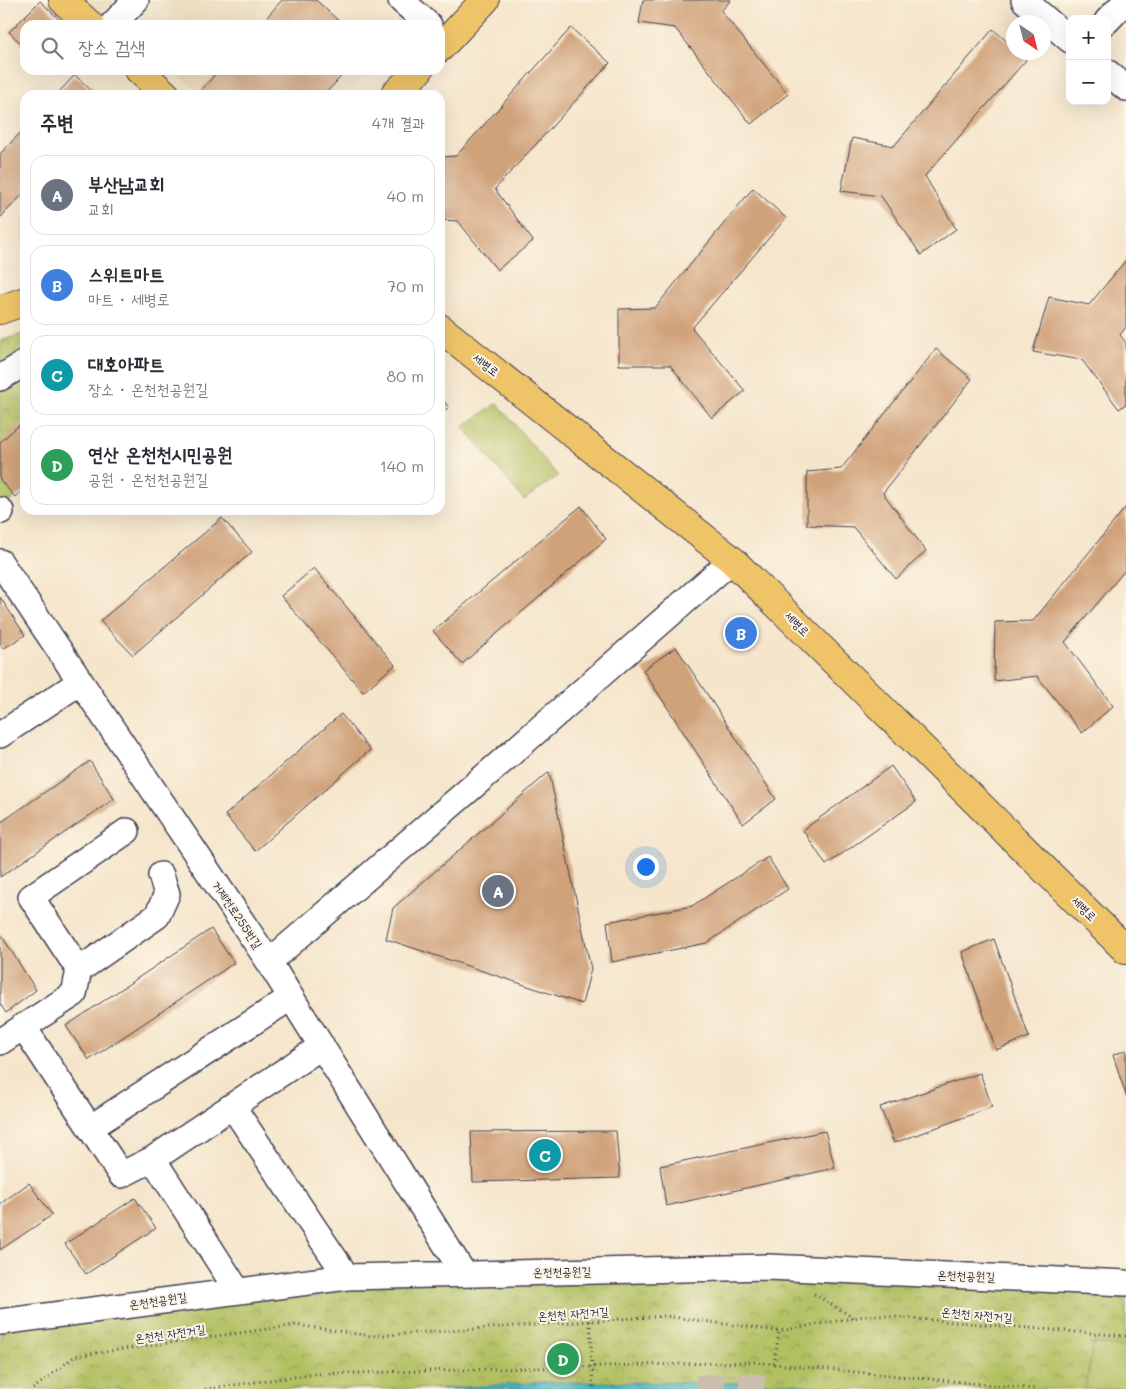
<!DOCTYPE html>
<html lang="ko">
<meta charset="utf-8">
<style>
:root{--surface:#fff;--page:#f2f2f3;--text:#2b2b33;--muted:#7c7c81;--line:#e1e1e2;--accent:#c8321e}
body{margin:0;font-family:Mali,"Poor Story",sans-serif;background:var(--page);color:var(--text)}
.controls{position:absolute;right:15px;top:15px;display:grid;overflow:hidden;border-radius:10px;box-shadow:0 5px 20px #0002}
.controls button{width:45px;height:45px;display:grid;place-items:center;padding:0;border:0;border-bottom:1px solid var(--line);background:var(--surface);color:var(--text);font:25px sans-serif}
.compass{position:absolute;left:1006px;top:15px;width:45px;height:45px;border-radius:50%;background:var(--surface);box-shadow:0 5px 20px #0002;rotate:145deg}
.you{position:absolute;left:645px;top:866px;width:18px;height:18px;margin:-12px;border:4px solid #fff;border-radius:50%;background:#1a73e8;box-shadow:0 0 0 8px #1a73e833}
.badge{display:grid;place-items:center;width:32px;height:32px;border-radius:50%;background:var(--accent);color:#fff;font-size:16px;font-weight:700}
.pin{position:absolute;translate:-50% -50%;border:2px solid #fff;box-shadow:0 1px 5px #0006}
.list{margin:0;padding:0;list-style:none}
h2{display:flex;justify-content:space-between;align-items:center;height:65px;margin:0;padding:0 20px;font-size:21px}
h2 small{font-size:16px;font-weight:400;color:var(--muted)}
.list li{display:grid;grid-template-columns:32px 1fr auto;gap:15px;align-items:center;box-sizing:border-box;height:80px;margin:0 10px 10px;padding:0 10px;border:1px solid var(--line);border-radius:15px}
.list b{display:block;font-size:19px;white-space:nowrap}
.list p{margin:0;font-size:16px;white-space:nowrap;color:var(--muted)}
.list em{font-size:16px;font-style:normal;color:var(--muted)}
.icon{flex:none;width:28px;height:28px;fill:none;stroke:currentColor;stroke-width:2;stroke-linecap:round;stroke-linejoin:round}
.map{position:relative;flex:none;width:1126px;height:1389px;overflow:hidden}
.search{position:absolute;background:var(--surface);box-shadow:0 5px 20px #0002;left:20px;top:20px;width:425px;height:55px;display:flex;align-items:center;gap:12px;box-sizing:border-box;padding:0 18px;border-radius:15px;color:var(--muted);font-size:19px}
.panel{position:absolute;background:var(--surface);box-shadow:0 5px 20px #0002;left:20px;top:90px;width:425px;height:425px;border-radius:15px}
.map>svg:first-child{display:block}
.built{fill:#e9d9ba}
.park{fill:url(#park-crowns);stroke:#6a714e}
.garden{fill:#b2c062;stroke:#6a714e}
.water{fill:url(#water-waves);stroke:#346c7e}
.building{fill:#d0a27a}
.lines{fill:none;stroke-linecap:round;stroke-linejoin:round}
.highway-tunnel{stroke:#cbbeae;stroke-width:28;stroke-dasharray:28 14;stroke-linecap:butt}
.minor-casing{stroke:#423f51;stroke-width:28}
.major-casing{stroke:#423f51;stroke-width:30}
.path{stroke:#423f51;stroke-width:3;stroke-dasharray:1 4;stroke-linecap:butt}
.minor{stroke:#fff;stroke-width:25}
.major{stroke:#efc469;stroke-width:28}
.labels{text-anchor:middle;stroke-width:4;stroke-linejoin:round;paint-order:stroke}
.street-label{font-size:12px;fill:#22223b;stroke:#fcf5e5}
</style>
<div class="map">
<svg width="1126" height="1389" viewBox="0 0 1126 1389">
<defs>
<pattern id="park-crowns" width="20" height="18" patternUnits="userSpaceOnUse" patternTransform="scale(1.25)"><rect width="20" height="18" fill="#b2c062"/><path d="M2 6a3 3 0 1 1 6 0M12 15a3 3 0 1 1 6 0" fill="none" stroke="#909c52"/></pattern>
<pattern id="water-waves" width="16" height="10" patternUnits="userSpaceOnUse" patternTransform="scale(1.25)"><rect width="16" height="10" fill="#47b5c1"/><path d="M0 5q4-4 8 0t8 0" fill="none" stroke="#3b939e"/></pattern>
</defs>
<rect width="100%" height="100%" fill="#fcf5e5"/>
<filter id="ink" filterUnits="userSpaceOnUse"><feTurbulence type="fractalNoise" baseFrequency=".02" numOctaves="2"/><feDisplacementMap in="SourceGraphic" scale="10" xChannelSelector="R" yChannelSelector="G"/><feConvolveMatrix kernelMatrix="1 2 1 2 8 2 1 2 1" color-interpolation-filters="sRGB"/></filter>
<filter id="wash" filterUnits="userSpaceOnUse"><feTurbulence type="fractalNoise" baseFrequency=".0096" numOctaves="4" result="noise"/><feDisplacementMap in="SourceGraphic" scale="20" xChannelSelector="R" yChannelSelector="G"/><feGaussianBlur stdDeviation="1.12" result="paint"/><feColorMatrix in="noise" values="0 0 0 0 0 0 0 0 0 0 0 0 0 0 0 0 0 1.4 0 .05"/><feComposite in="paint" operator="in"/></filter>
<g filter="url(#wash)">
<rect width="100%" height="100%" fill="#f5e5cb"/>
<!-- built -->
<path class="built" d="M83 0H318L344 25H111Z
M170 70H368L346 95H204Z"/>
<!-- park -->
<path class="park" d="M25 333V488L0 511V341Z
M769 1273 1126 1290V1389H0V1329L234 1296 467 1278Z"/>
<!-- garden -->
<path class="garden" d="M497 403 558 476 524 500 463 427Z
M1094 1343 1126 1348V1389H1085Z"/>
<!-- water -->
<path class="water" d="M547 1382 786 1383 844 1389H435Z"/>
<g id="blocks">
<!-- building -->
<path class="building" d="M282 0H316L343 25H260Z
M643 0H731L721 11 788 94 751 124 675 28 639 23Z
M40 1 65 25H25V47L9 32Z
M571 28 610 63 495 189 533 241 497 270 458 221 440 220V157L456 156Z
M993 29 1014 48V52H1018L1026 60 925 176 956 229 921 255 881 196 841 191 852 138 894 146Z
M219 70H347L324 95H197Z
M75 75 96 95H56Z
M25 128V192L0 218V154Z
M753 188 786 218 692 328 745 391 712 418 670 365H619V309L655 308Z
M1126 260V327L1120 335 1126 343V404L1119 409 1082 360 1033 352 1049 297 1089 305Z
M936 349 972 379 883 493 926 551 896 579 853 527 807 525V472L841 469Z
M440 397 449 407 440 415Z
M25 420V488L15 497 0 480V442Z
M581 506 606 539 462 664 433 631Z
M1126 507V569L1065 642 1113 706 1082 733 1037 676 994 681 995 622 1033 621Z
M222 518 252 552 133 655 100 621Z
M314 568 395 665 363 692 281 596Z
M0 597 25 635 3 649 0 645Z
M676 647 776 799 743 824 643 670Z
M341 714 370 750 255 851 225 815Z
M90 761 114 799 0 877V823Z
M891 766 916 802 826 865 803 830Z
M549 772 591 969 582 1004 386 939 393 908Z
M768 857 788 889 707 943 612 962 607 922 692 906Z
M211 929 234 963 89 1060 66 1026Z
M0 933 36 990 6 1013 0 1004Z
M994 939 1029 1037 996 1050 962 952Z
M1126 1050V1095L1113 1055Z
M980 1073 992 1107 894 1143 880 1107Z
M616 1131 620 1178 473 1182 471 1132Z
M825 1131 835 1168 666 1206 660 1166Z
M29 1183 52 1215 0 1250V1204Z
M135 1198 156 1228 86 1274 65 1244Z"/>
</g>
</g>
<g filter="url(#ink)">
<use href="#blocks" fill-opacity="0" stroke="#423f51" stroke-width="1"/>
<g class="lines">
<!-- highway-tunnel -->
<path class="highway-tunnel" d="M697 1389 746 1387 764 1389"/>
<defs>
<path id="minor" d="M401 0 429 25
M1024 0 1070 40
M1107 21 1126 1
M112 25 136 0
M1107 72 1126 88
M0 378 25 363
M0 510 1 511
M0 562 269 962 464 1274
M0 735 80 682
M269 962 514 751 732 560
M79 970 31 897 127 831
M23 1026 121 1175 153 1159
M0 1042 74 994 79 970 157 916 167 894 161 875
M233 1107 347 1277
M90 1128 290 998
M237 1290 153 1159 322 1046
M0 1322 347 1277 768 1267 1126 1283"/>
<path id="major" d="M63 0 90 25
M440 48 485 0
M139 70 166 95
M394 95 419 70
M0 310 25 301
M440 328 732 560 1126 950"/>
</defs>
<!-- minor casing -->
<use href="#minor" class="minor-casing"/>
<!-- major casing -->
<use href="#major" class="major-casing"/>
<!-- path -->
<path class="path" d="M814 1294 854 1318
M590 1321 593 1389
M774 1364 779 1331
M33 1389 75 1356 296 1325 371 1336 665 1316 779 1331 870 1315 1126 1336
M205 1389 315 1374 753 1362 1034 1389"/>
<!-- minor -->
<use href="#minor" class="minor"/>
<!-- major -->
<use href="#major" class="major"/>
</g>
</g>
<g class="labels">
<!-- street labels -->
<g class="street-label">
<text transform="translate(486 365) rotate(38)" y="4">세병로</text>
<text transform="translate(797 624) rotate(45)" y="4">세병로</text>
<text transform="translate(1084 909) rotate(45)" y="4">세병로</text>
<text transform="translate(237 915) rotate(56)" y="4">거제천로255번길</text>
<text transform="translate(562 1272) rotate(-1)" y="4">온천천공원길</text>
<text transform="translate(966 1276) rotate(2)" y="4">온천천공원길</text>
<text transform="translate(158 1301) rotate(-8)" y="4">온천천공원길</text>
<text transform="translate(573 1314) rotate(-4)" y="4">온천천 자전거길</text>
<text transform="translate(977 1315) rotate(5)" y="4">온천천 자전거길</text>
<text transform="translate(170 1334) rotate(-8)" y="4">온천천 자전거길</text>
</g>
</g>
</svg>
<div class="controls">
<button>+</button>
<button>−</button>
</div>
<svg class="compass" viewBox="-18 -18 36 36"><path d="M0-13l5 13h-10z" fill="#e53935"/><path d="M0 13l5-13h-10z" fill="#7c7c81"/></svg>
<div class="you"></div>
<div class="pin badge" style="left:498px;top:891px;background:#6b7280">A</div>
<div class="pin badge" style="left:741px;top:633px;background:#3f7fe0">B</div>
<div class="pin badge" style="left:545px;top:1155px;background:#0f9aa8">C</div>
<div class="pin badge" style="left:563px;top:1359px;background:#2e9e5b">D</div>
<div class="search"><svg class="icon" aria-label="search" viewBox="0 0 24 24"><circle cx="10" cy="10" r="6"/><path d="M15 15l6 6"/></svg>장소 검색</div>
<section class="panel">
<h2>주변<small>4개 결과</small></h2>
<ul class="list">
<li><span class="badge" style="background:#6b7280">A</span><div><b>부산남교회</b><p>교회</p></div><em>40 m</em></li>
<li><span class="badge" style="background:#3f7fe0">B</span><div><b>스위트마트</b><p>마트 · 세병로</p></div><em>70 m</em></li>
<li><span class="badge" style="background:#0f9aa8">C</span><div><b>대호아파트</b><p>장소 · 온천천공원길</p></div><em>80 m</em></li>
<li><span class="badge" style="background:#2e9e5b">D</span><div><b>연산 온천천시민공원</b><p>공원 · 온천천공원길</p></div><em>140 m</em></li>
</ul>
</section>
</div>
